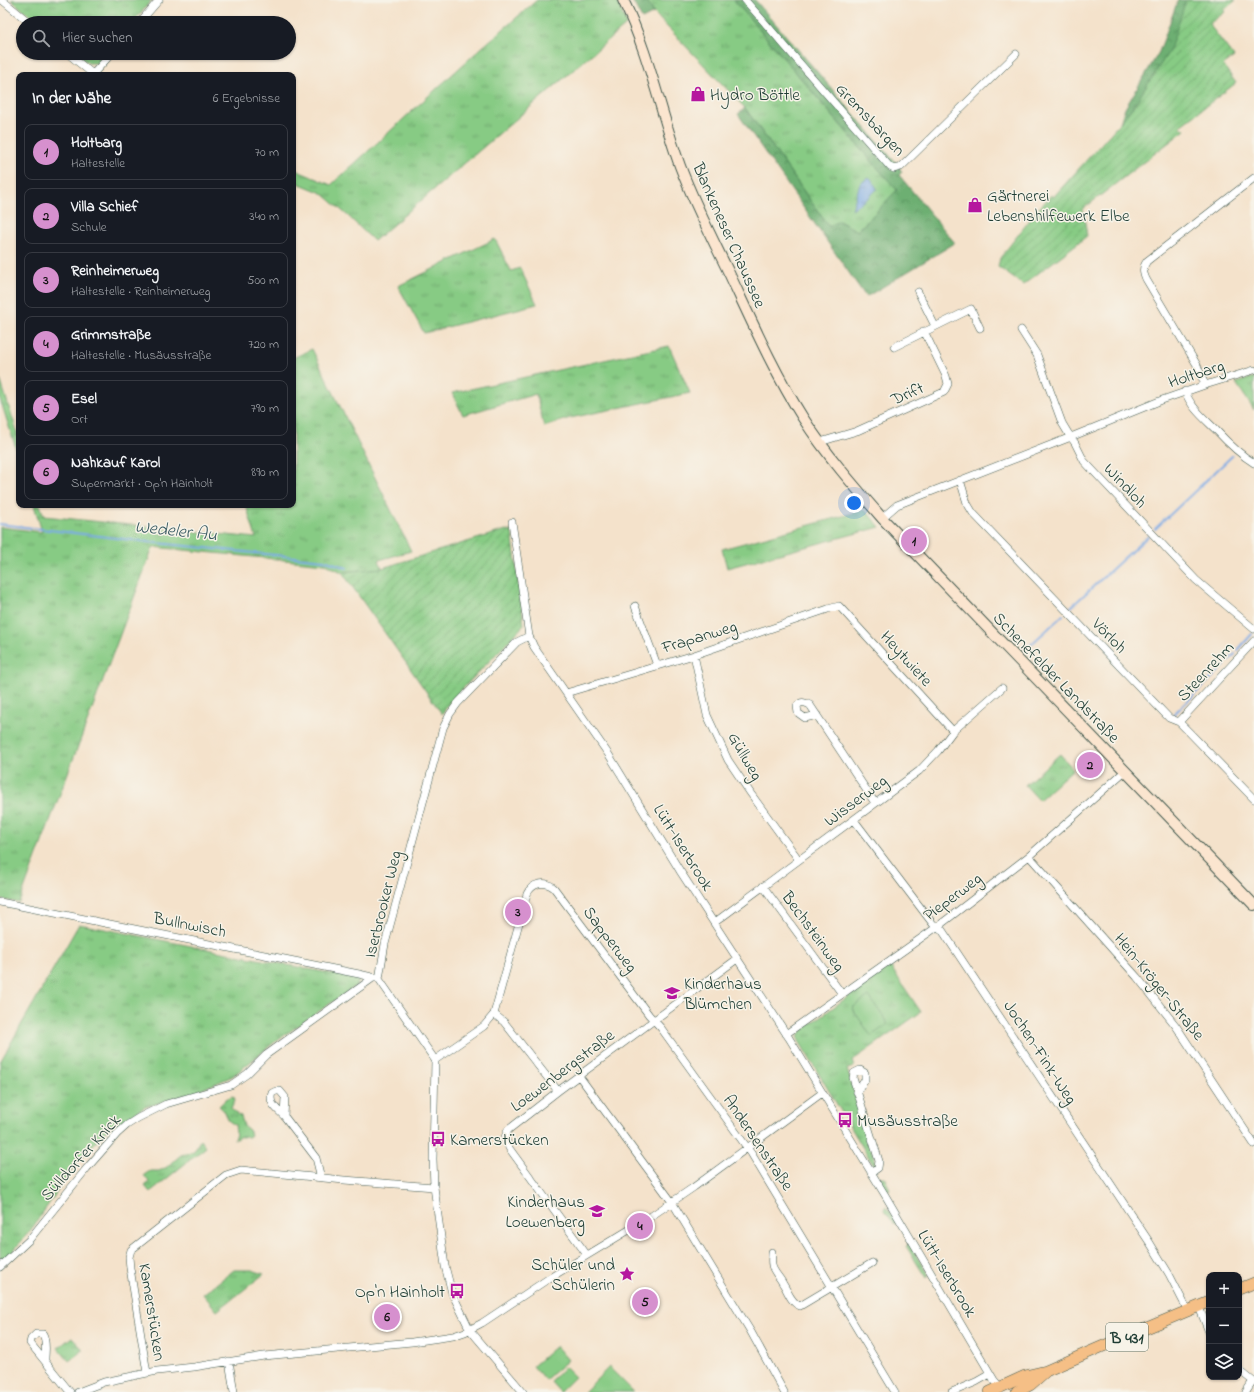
<!DOCTYPE html>
<html lang="de">
<meta charset="utf-8">
<style>
:root{--surface:#171b24;--page:#20242c;--text:#f1f3f6;--muted:#9ea1a6;--line:#363941;--accent:#d690ce}
body{margin:0;font-family:"Indie Flower",sans-serif;background:var(--page);color:var(--text)}
.controls{position:absolute;right:12px;bottom:12px;display:grid;overflow:hidden;border-radius:8px;box-shadow:0 1px 3px #0004}
.controls button{width:36px;height:36px;display:grid;place-items:center;padding:0;border:0;border-bottom:1px solid var(--line);background:var(--surface);color:var(--text);font:20px sans-serif}
.you{position:absolute;left:854px;top:503px;width:14px;height:14px;margin:-10px;border:3px solid #fff;border-radius:50%;background:#1a73e8;box-shadow:0 0 0 6px #1a73e833}
.badge{display:grid;place-items:center;width:26px;height:26px;border-radius:50%;background:var(--accent);color:#111;font-size:13px;font-weight:700}
.pin{position:absolute;translate:-50% -50%;border:2px solid #fff;box-shadow:0 1px 4px #0006}
.list{margin:0;padding:0;list-style:none}
h2{display:flex;justify-content:space-between;align-items:center;height:52px;margin:0;padding:0 16px;font-size:17px}
h2 small{font-size:13px;font-weight:400;color:var(--muted)}
.list li{display:grid;grid-template-columns:26px 1fr auto;gap:12px;align-items:center;box-sizing:border-box;height:56px;margin:0 8px 8px;padding:0 8px;border:1px solid var(--line);border-radius:8px}
.list b{display:block;font-size:15px;white-space:nowrap}
.list p{margin:0;font-size:13px;white-space:nowrap;color:var(--muted)}
.list em{font-size:13px;font-style:normal;color:var(--muted)}
.icon{flex:none;width:22px;height:22px;fill:none;stroke:currentColor;stroke-width:2;stroke-linecap:round;stroke-linejoin:round}
.map{position:relative;flex:none;width:1254px;height:1392px;overflow:hidden}
.search{position:absolute;background:var(--surface);box-shadow:0 1px 3px #0004;left:16px;top:16px;width:280px;height:44px;display:flex;align-items:center;gap:10px;box-sizing:border-box;padding:0 14px;border-radius:22px;color:var(--muted);font-size:15px}
.panel{position:absolute;background:var(--surface);box-shadow:0 1px 3px #0004;left:16px;top:72px;width:280px;height:436px;border-radius:8px}
.map>svg:first-child{display:block}
.grass{fill:url(#grass-tufts);stroke:#53845c}
.forest{fill:url(#forest-crowns);stroke:#467653}
.garden{fill:url(#garden-furrows);stroke:#53845c}
.pitch{fill:#87cb84;stroke:#53845c}
.water{fill:url(#water-ripples);stroke:#4d748c}
.lines{fill:none;stroke-linecap:round;stroke-linejoin:round}
.stream{stroke:#7baae5;stroke-width:2}
.minor-casing{stroke:#3f564b;stroke-width:8}
.secondary-casing{stroke:#3f564b;stroke-width:12}
.primary-casing{stroke:#3f564b;stroke-width:12}
.minor{stroke:#fff;stroke-width:7}
.secondary{stroke:#fbe5cf;stroke-width:10}
.primary{stroke:#f5bf86;stroke-width:11}
.labels{text-anchor:middle;stroke-width:3;stroke-linejoin:round;paint-order:stroke}
.shield{fill:#f7f3e8;stroke:#60746a;stroke-width:1}
.shield-label{font-size:16px;font-weight:bold;fill:#1f3d34}
.poi-label{font-size:17px;fill:#1f3d34;stroke:#f7f3e8;text-anchor:start}
.street-label{font-size:17px;fill:#1f3d34;stroke:#f7f3e8}
.water-label{font-size:18px;font-style:italic;fill:#365860;stroke:#f7f3e8}
</style>
<div class="map">
<svg width="1254" height="1392" viewBox="0 0 1254 1392">
<defs>
<pattern id="grass-tufts" width="24" height="20" patternUnits="userSpaceOnUse"><rect width="24" height="20" fill="#87cb84"/><path d="M3 7l-1-3M5 7V3M7 7l1-3M15 17l-1-3M17 17v-4M19 17l1-3" fill="none" stroke="#6ea66d"/></pattern>
<pattern id="forest-crowns" width="20" height="18" patternUnits="userSpaceOnUse"><rect width="20" height="18" fill="#6daf72"/><path d="M2 6a3 3 0 1 1 6 0M12 15a3 3 0 1 1 6 0" fill="none" stroke="#59905e"/></pattern>
<pattern id="garden-furrows" width="10" height="10" patternUnits="userSpaceOnUse"><rect width="10" height="10" fill="#87cb84"/><path d="M-1 1l2-2M0 10L10 0M9 11l2-2" fill="none" stroke="#6ea66d"/></pattern>
<pattern id="water-ripples" width="26" height="14" patternUnits="userSpaceOnUse"><rect width="26" height="14" fill="#7baae5"/><path d="M2 4q2-2 4 0t4 0M15 11q2-2 4 0t4 0" fill="none" stroke="#648cba"/></pattern>
</defs>
<rect width="100%" height="100%" fill="#f7f3e8"/>
<filter id="ink" filterUnits="userSpaceOnUse"><feTurbulence type="fractalNoise" baseFrequency=".025" numOctaves="2"/><feDisplacementMap in="SourceGraphic" scale="8" xChannelSelector="R" yChannelSelector="G"/><feConvolveMatrix kernelMatrix="1 2 1 2 8 2 1 2 1" color-interpolation-filters="sRGB"/></filter>
<filter id="wash" filterUnits="userSpaceOnUse"><feTurbulence type="fractalNoise" baseFrequency=".012" numOctaves="4" result="noise"/><feDisplacementMap in="SourceGraphic" scale="16" xChannelSelector="R" yChannelSelector="G"/><feGaussianBlur stdDeviation="0.9" result="paint"/><feColorMatrix in="noise" values="0 0 0 0 0 0 0 0 0 0 0 0 0 0 0 0 0 1.4 0 .05"/><feComposite in="paint" operator="in"/></filter>
<g filter="url(#wash)">
<rect width="100%" height="100%" fill="#f4e2cb"/>
<!-- grass -->
<path class="grass" d="M11 0H152L132 23H39Z
M537 0H616L627 24 374 241 347 215 322 193 293 181V169L331 185 479 50Z
M646 0H734L867 156 898 190 857 231 839 221 829 227 745 108 654 13Z
M75 53H106L98 63H88Z
M495 239 511 271 520 268 537 304 424 333 398 286Z
M669 346 690 393 570 418 544 427 536 394 463 415 452 393Z
M312 349 411 551 379 560 382 568 342 572 325 564 153 547 19 903 0 899V527L42 532 34 505H40L44 516 256 538 246 505H293V358Z
M1254 377V410L1236 383Z
M0 379 19 438V458L0 399Z
M865 510 880 527 727 568 722 549Z
M1060 754 1073 769 1039 800 1025 785Z
M79 924 359 979 357 985 276 1041 233 1076 193 1093 145 1107 106 1131 78 1161 33 1227 0 1267V1062Z
M890 966 921 1012 852 1061 854 1067 847 1069 875 1161V1165L874 1166 799 1041C797 1035 800 1032 805 1028Z
M232 1096 234 1097 235 1100 231 1108 238 1115 241 1116 244 1126 249 1130 251 1135C248 1139 243 1136 239 1137L236 1139H234L236 1133 235 1125 229 1121 225 1112 219 1106 226 1099Z
M200 1140 206 1147 150 1192 145 1186 149 1182 144 1175 150 1171H159L167 1167 181 1155 194 1151Z
M881 1177H884L890 1189 886 1191 878 1179Z
M887 1207 897 1222 894 1224 884 1209Z
M909 1244 929 1276 926 1278 906 1246Z
M234 1270H252L264 1274 217 1311 203 1294Z
M72 1337 83 1350 69 1361 58 1348Z"/>
<!-- forest -->
<path class="forest" d="M632 0H646L654 13 642 19Z
M734 0H755L897 164 902 172 899 175 955 243 866 297 738 114 745 108 829 227 838 221 858 231 897 190 867 156Z
M1178 0H1191L1170 50 1135 104 1120 123 1124 110 1159 52Z"/>
<!-- garden -->
<path class="garden" d="M1186 0H1236L1224 10 1225 12 1209 24 1234 57 1223 65 1236 83 1180 126 1185 130 1083 209 1087 236 1023 285 998 267 1000 258 1036 212 1051 195 1054 197 1056 194 1120 123 1135 104 1170 50Z
M506 530 512 532 524 625 450 702 442 714 342 572 382 568Z"/>
<!-- pitch -->
<path class="pitch" d="M869 996 888 1024 871 1036 852 1008Z
M556 1346 568 1360 545 1380 533 1366Z
M565 1367 575 1377 560 1392 550 1381Z
M609 1367 634 1392H584Z"/>
<!-- water -->
<path class="water" d="M868 178 872 180 877 189 868 198 852 209 860 184Z"/>
<g class="lines">
<!-- stream -->
<path class="stream" d="M0 524 157 543 324 560 347 568
M1155 529 1232 456
M1071 607 1148 536
M1026 649 1063 615
M1238 650 1252 634
M1228 661 1235 654
M1174 714 1225 665"/>
</g>
</g>
<g filter="url(#ink)">
<g class="lines">
<defs>
<path id="minor" d="M2 0 30 23
M745 0 890 167 894 169 901 167 1016 54
M139 23 159 0
M67 53 94 75
M93 74 112 53
M918 292 935 326
M1021 330 1037 355 1062 423 1068 433 1075 443 1084 461 1196 580 1254 629
M894 347 971 309 980 328
M1205 385 1197 365 1146 279C1143 272 1142 268 1147 261L1254 178
M1185 391C1191 408 1204 418 1216 430 1228 443 1239 454 1254 463
M820 442 857 431 944 392 948 384 946 376 924 331
M960 480 967 503 973 513 1169 718 1179 722 1190 733 1254 799
M882 518 897 505 1071 437 1162 400 1205 385 1254 370
M512 522 529 636 534 647 609 755 680 871 789 1038 885 1195 994 1380 1000 1387
M635 606 657 665
M694 655 707 715 728 760 751 794 799 860
M566 693 694 655 828 609 839 606 953 731
M817 715 805 718 798 713 797 706C801 701 804 702 810 705L875 803
M1179 722 1254 641
M854 820 933 924 942 930 1150 1243 1169 1274 1188 1311
M1029 856 1137 977 1176 1026 1254 1144
M763 886 842 994
M0 902 359 974 376 978
M714 923 919 771 938 751 953 731 1002 688
M494 1014 504 1022 558 1091
M786 1034 941 924 1029 856 1125 771
M435 1060 484 1026 494 1014 527 894C532 883 545 880 554 888L649 1015 661 1028 751 1153 895 1392
M579 1076 672 1202 751 1332 784 1392
M276 1091H280L285 1097 284 1116C277 1109 268 1103 272 1093Z
M857 1092 865 1080V1073L860 1070 854 1073 853 1078 879 1161 878 1168 871 1173
M284 1116 316 1158 321 1178
M772 1252C772 1256 771 1261 772 1265 773 1272 780 1277 783 1284 788 1291 791 1303 800 1306L872 1263
M587 1255 509 1148 505 1137 508 1130 558 1091 737 959
M0 1267 29 1240 87 1168 117 1134 127 1125 138 1118 166 1104 231 1085 247 1074 266 1055 373 978
M1199 1307 1209 1332
M45 1359C45 1351 47 1342 43 1334H36L31 1339 30 1343 70 1392
M229 1361 234 1392
M1239 1370 1254 1382
M147 1373 130 1268 129 1257 131 1250 226 1175 241 1170 344 1180 434 1187
M78 1392 104 1382 157 1371 194 1367 264 1356 412 1342 453 1336 465 1332 482 1323 548 1279 647 1219 694 1187 822 1093
M523 1392 470 1330 452 1293 445 1266 434 1187 433 1159 435 1060 379 979 385 944 443 728 450 714 458 703 517 642 529 636
M952 1392 976 1382 990 1374
M1246 1392 1253 1381"/>
<path id="secondary" d="M623 0C649 53 660 111 680 166 694 203 712 238 729 273 752 322 774 372 803 418 826 454 854 486 882 518L1254 905"/>
<path id="primary" d="M1239 1289 1254 1283
M990 1392 1025 1376 1046 1371 1101 1347 1209 1302
M1017 1392 1030 1385 1046 1371"/>
</defs>
<!-- minor casing -->
<use href="#minor" class="minor-casing"/>
<!-- secondary casing -->
<use href="#secondary" class="secondary-casing"/>
<!-- primary casing -->
<use href="#primary" class="primary-casing"/>
<!-- minor -->
<use href="#minor" class="minor"/>
<!-- secondary -->
<use href="#secondary" class="secondary"/>
<!-- primary -->
<use href="#primary" class="primary"/>
</g>
</g>
<!-- icons -->
<defs>
<symbol id="shop-bare" viewBox="-9 -9 18 18"><path d="M-5-2.5h2.3a2.7 3.5 0 0 1 5.4 0H5L5.5 6h-11ZM-1.5-2.5h3a1.5 2.3 0 0 0-3 0Z" fill="#b5179e" stroke="#f7f3e8" stroke-width="2.5" paint-order="stroke"/></symbol>
<symbol id="school-bare" viewBox="-9 -9 18 18"><path d="M0-5L7-2L0 1L-7-2ZM-4 1L0 2.5L4 1V4Q0 6-4 4Z" fill="#b5179e" stroke="#f7f3e8" stroke-width="2.5" paint-order="stroke"/></symbol>
<symbol id="bus-bare" viewBox="-9 -9 18 18"><path d="M-5-6H5V4H4V6H2V4H-2V6H-4V4H-5ZM-3.5-4V0h7V-4ZM-3.5 1.2v1.5H-2V1.2ZM2 1.2v1.5H3.5V1.2Z" fill="#b5179e" stroke="#f7f3e8" stroke-width="2.5" paint-order="stroke"/></symbol>
<symbol id="sight-bare" viewBox="-9 -9 18 18"><path d="M0-6L1.8-2.2L6-1.7L2.9 1.2L3.7 5.4L0 3.3L-3.7 5.4L-2.9 1.2L-6-1.7L-1.8-2.2Z" fill="#b5179e" stroke="#f7f3e8" stroke-width="2.5" paint-order="stroke"/></symbol>
</defs>
<g fill-rule="evenodd">
<use href="#shop-bare" x="687" y="83" width="22" height="22"/>
<use href="#shop-bare" x="964" y="194" width="22" height="22"/>
<use href="#school-bare" x="661" y="982" width="22" height="22"/>
<use href="#bus-bare" x="834" y="1109" width="22" height="22"/>
<use href="#bus-bare" x="427" y="1128" width="22" height="22"/>
<use href="#school-bare" x="586" y="1200" width="22" height="22"/>
<use href="#sight-bare" x="616" y="1263" width="22" height="22"/>
<use href="#bus-bare" x="446" y="1280" width="22" height="22"/>
</g>
<g class="labels">
<!-- shield labels -->
<rect class="shield" x="1106" y="1323" width="42" height="28" rx="3"/>
<g class="shield-label">
<text x="1127" y="1343">B 431</text>
</g>
<!-- poi labels -->
<g class="poi-label">
<text x="710" y="100">Hydro Böttle</text>
<text x="987" y="201">Gärtnerei<tspan x="987" dy="20">Lebenshilfewerk Elbe</tspan></text>
<text x="684" y="989">Kinderhaus<tspan x="684" dy="20">Blümchen</tspan></text>
<text x="857" y="1126">Musäusstraße</text>
<text x="450" y="1145">Kamerstücken</text>
<text x="585" y="1207" text-anchor="end">Kinderhaus<tspan x="585" dy="20">Loewenberg</tspan></text>
<text x="615" y="1270" text-anchor="end">Schüler und<tspan x="615" dy="20">Schülerin</tspan></text>
<text x="445" y="1297" text-anchor="end">Op'n Hainholt</text>
</g>
<!-- street labels -->
<g class="street-label">
<text transform="translate(871 119) rotate(47)" y="6">Gremsbargen</text>
<text transform="translate(730 235) rotate(66)" y="6">Blankeneser Chaussee</text>
<text transform="translate(1196 373) rotate(-18)" y="6">Holtbarg</text>
<text transform="translate(907 393) rotate(-24)" y="6">Drift</text>
<text transform="translate(1126 485) rotate(47)" y="6">Windloh</text>
<text transform="translate(1110 635) rotate(46)" y="6">Vörloh</text>
<text transform="translate(699 636) rotate(-17)" y="6">Frapanweg</text>
<text transform="translate(907 658) rotate(48)" y="6">Heytwiete</text>
<text transform="translate(1205 671) rotate(-47)" y="6">Steenrehm</text>
<text transform="translate(1057 677) rotate(46)" y="6">Schenefelder Landstraße</text>
<text transform="translate(746 756) rotate(60)" y="6">Güllweg</text>
<text transform="translate(855 800) rotate(-37)" y="6">Wisserweg</text>
<text transform="translate(684 847) rotate(58)" y="6">Lütt-Iserbrook</text>
<text transform="translate(952 896) rotate(-37)" y="6">Pieperweg</text>
<text transform="translate(382 904) rotate(-76)" y="6">Iserbrooker Weg</text>
<text transform="translate(190 924) rotate(11)" y="6">Bullnwisch</text>
<text transform="translate(814 931) rotate(54)" y="6">Bechsteinweg</text>
<text transform="translate(611 939) rotate(53)" y="6">Sapperweg</text>
<text transform="translate(1160 986) rotate(51)" y="6">Hein-Kröger-Straße</text>
<text transform="translate(1041 1052) rotate(57)" y="6">Jochen-Fink-Weg</text>
<text transform="translate(562 1070) rotate(-37)" y="6">Loewenbergstraße</text>
<text transform="translate(759 1142) rotate(56)" y="6">Andersenstraße</text>
<text transform="translate(80 1157) rotate(-48)" y="6">Sülldorfer Knick</text>
<text transform="translate(948 1273) rotate(59)" y="6">Lütt-Iserbrook</text>
<text transform="translate(153 1312) rotate(81)" y="6">Kamerstücken</text>
</g>
<!-- water labels -->
<g class="water-label">
<text transform="translate(176 530) rotate(6)" y="6">Wedeler Au</text>
</g>
</g>
</svg>
<div class="controls">
<button>+</button>
<button>−</button>
<button><svg class="icon" aria-label="layers" viewBox="0 0 24 24"><path d="M12 4l9 5-9 5-9-5zM3 14l9 5 9-5"/></svg></button>
</div>
<div class="you"></div>
<div class="pin badge" style="left:914px;top:541px">1</div>
<div class="pin badge" style="left:1090px;top:765px">2</div>
<div class="pin badge" style="left:518px;top:912px">3</div>
<div class="pin badge" style="left:640px;top:1226px">4</div>
<div class="pin badge" style="left:645px;top:1302px">5</div>
<div class="pin badge" style="left:387px;top:1317px">6</div>
<div class="search"><svg class="icon" aria-label="search" viewBox="0 0 24 24"><circle cx="10" cy="10" r="6"/><path d="M15 15l6 6"/></svg>Hier suchen</div>
<section class="panel">
<h2>In der Nähe<small>6 Ergebnisse</small></h2>
<ul class="list">
<li><span class="badge">1</span><div><b>Holtbarg</b><p>Haltestelle</p></div><em>70 m</em></li>
<li><span class="badge">2</span><div><b>Villa Schief</b><p>Schule</p></div><em>340 m</em></li>
<li><span class="badge">3</span><div><b>Reinheimerweg</b><p>Haltestelle · Reinheimerweg</p></div><em>500 m</em></li>
<li><span class="badge">4</span><div><b>Grimmstraße</b><p>Haltestelle · Musäusstraße</p></div><em>720 m</em></li>
<li><span class="badge">5</span><div><b>Esel</b><p>Ort</p></div><em>790 m</em></li>
<li><span class="badge">6</span><div><b>Nahkauf Karol</b><p>Supermarkt · Op'n Hainholt</p></div><em>890 m</em></li>
</ul>
</section>
</div>
